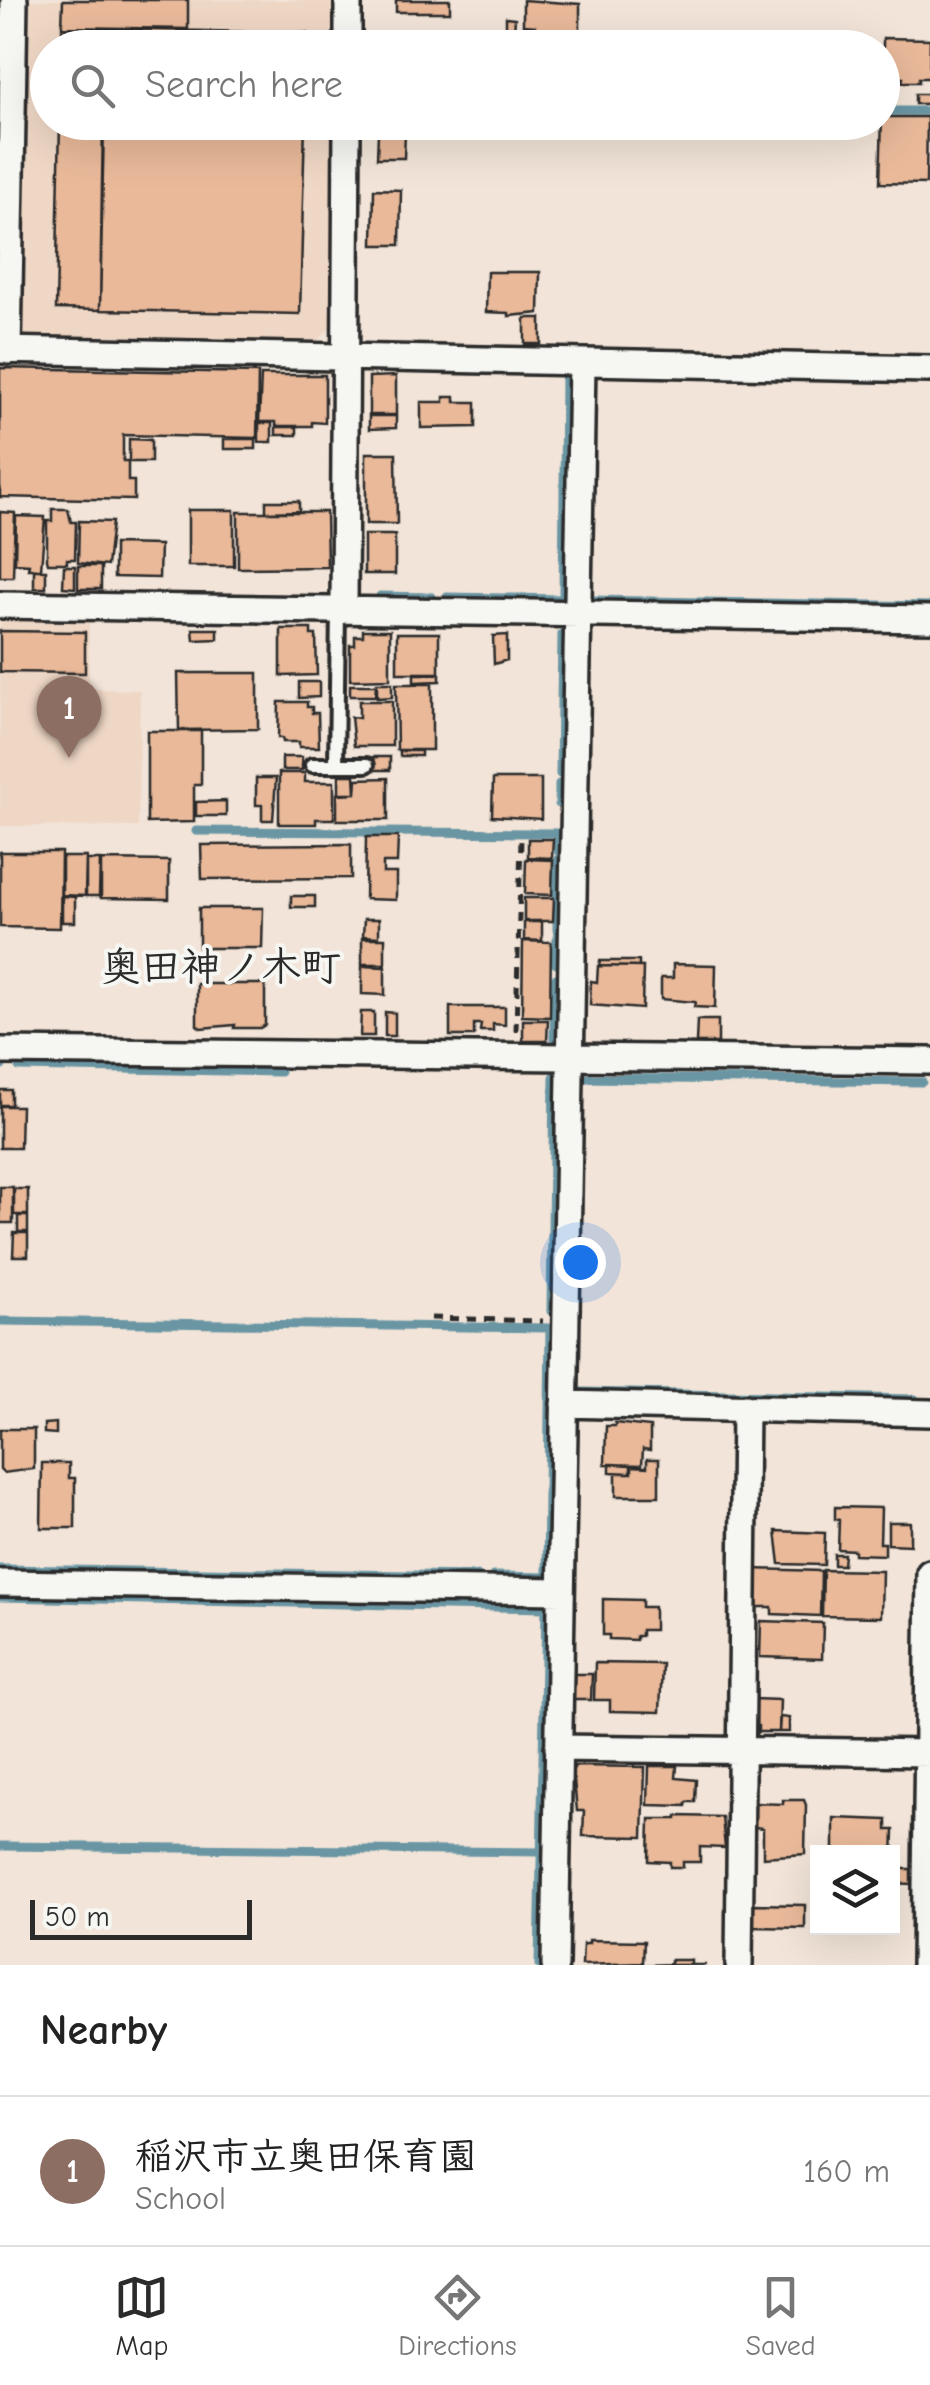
<!DOCTYPE html>
<meta charset="utf-8">
<style>
:root{--surface:#fff;--page:#f2f2f2;--text:#222;--muted:#767676;--line:#e0e0e0;--accent:#2b2b2b}
body{margin:0;font-family:"Comic Neue","Klee One",sans-serif;background:var(--page);color:var(--text)}
.controls{position:absolute;right:30px;bottom:30px;display:grid;overflow:hidden;border-radius:0px;box-shadow:0 10px 40px #0002}
.controls button{width:90px;height:90px;display:grid;place-items:center;padding:0;border:0;border-bottom:2px solid var(--line);background:var(--surface);color:var(--text);font:50px sans-serif}
.scale{position:absolute;left:30px;bottom:25px;width:222px;box-sizing:border-box;padding-left:10px;border:5px solid #2b2b2b;border-top:0;font-size:28px;line-height:35px;white-space:nowrap;color:#2b2b2b;-webkit-text-stroke:8px #f6f6f2;paint-order:stroke}
.you{position:absolute;left:580px;top:1262px;width:35px;height:35px;margin:-25px;border:8px solid #fff;border-radius:50%;background:#1a73e8;box-shadow:0 0 0 15px #1a73e833}
.badge{display:grid;place-items:center;width:65px;height:65px;border-radius:50%;background:var(--accent);color:#fff;font-size:32px;font-weight:700}
.pin{position:absolute;translate:-50% -82px;filter:drop-shadow(0 2px 5px #0008)}
.pin::after{content:'';position:absolute;top:52px;width:35px;height:30px;background:inherit;clip-path:polygon(0 0,100% 0,50% 100%)}
.list{margin:0;padding:0;list-style:none}
h2{display:flex;justify-content:space-between;align-items:center;height:130px;margin:0;padding:0 40px;font-size:42px}
h2 small{font-size:32px;font-weight:400;color:var(--muted)}
.list li{display:grid;grid-template-columns:65px 1fr auto;gap:30px;align-items:center;box-sizing:border-box;height:150px;padding:0 40px;border-top:2px solid var(--line)}
.list b{display:block;font-size:38px;white-space:nowrap}
.list p{margin:0;font-size:32px;white-space:nowrap;color:var(--muted)}
.list em{font-size:32px;font-style:normal;color:var(--muted)}
.icon{flex:none;width:55px;height:55px;fill:none;stroke:currentColor;stroke-width:2;stroke-linecap:round;stroke-linejoin:round}
.map{position:relative;flex:none;width:930px;height:1965px;overflow:hidden}
.search{position:absolute;background:var(--surface);box-shadow:0 10px 40px #0002;left:30px;right:30px;top:30px;height:110px;display:flex;align-items:center;gap:25px;box-sizing:border-box;padding:0 35px;border-radius:55px;color:var(--muted);font-size:38px}
.sheet{height:280px;background:var(--surface)}
nav{display:flex;justify-content:space-around;align-items:center;box-sizing:border-box;height:140px;border-top:2px solid var(--line);background:var(--surface);font-size:28px;color:var(--muted)}
nav a{display:grid;justify-items:center;gap:5px}
nav .on{color:var(--accent)}
.map>svg:first-child{display:block}
.built{fill:#efd7c5}
.lines{fill:none;stroke-linecap:round;stroke-linejoin:round}
.stream{stroke:#6a96a4;stroke-width:9}
.building{fill:#e9b99a;stroke:#2b2b2b;stroke-width:2.5}
.lane-casing{stroke:#2b2b2b;stroke-width:20}
.street-casing{stroke:#2b2b2b;stroke-width:32}
.path{stroke:#2b2b2b;stroke-width:5;stroke-dasharray:10 8;stroke-linecap:butt}
.lane{stroke:#f6f6f2;stroke-width:12}
.street{stroke:#f6f6f2;stroke-width:25}
.labels{text-anchor:middle;stroke-width:8;stroke-linejoin:round;paint-order:stroke}
.quarter-label{font-size:40px;font-weight:bold;fill:#2b2b2b;stroke:#f6f6f2}
</style>
<div class="map">
<svg width="930" height="1965" viewBox="0 0 930 1965">
<rect width="100%" height="100%" fill="#f2e4d8"/>
<filter id="ink" filterUnits="userSpaceOnUse"><feTurbulence type="fractalNoise" baseFrequency=".01" numOctaves="2"/><feDisplacementMap in="SourceGraphic" scale="20" xChannelSelector="R" yChannelSelector="G"/><feConvolveMatrix kernelMatrix="1 2 1 2 8 2 1 2 1" color-interpolation-filters="sRGB"/></filter>
<g filter="url(#ink)">
<!-- built -->
<path class="built" d="M22 0H335V47L48 48V122L333 123 330 328 314 344 25 338 17 327Z
M0 620 89 621V689L140 690 138 827 0 826Z"/>
<g class="lines">
<!-- stream -->
<path class="stream" d="M882 111H930
M380 596 432 597
M447 597 563 599
M563 600 565 377
M592 600 930 606
M560 774 562 634
M559 804V784
M196 831 558 833
M558 851V840
M557 930 558 859
M556 964 557 938
M554 1038 556 978
M0 1066H2
M19 1067 280 1072
M579 1078 922 1082
M551 1311 554 1077
M0 1321 550 1328 547 1577 493 1576
M581 1392 915 1399
M0 1569 477 1576
M0 1597 546 1608 539 1965
M0 1846 542 1852"/>
</g>
<!-- building -->
<path class="building" d="M63 0H188V29L62 27Z
M396 0H450V12H396Z
M523 0 580 4V47L572 46 573 36 535 35V26L523 25Z
M506 17 515 18 514 31 506 30Z
M62 28 307 33 306 48H62Z
M368 34H390V44H368Z
M530 36 572 37V48H530Z
M883 38 930 39 929 78H919V82H902L903 78 883 77Z
M392 39 452 40V48H392Z
M915 94H930V104H915Z
M882 117H927L926 184 880 183Z
M60 122H103L100 310 56 309Z
M104 122H305L300 314 100 310Z
M378 133H405L404 158H377Z
M374 189 401 190 400 245H373Z
M487 272H540L539 313 509 316V313L486 312Z
M525 318H541V344H525Z
M0 368 258 373 257 438 123 435V461H128V481H134V500L0 497Z
M261 375H325V423L312 422V426H276V422H259Z
M396 376V415H369V377Z
M444 397H455V402H476V427L421 428V402H444Z
M369 416H396V428L369 429Z
M259 423H272V442H259Z
M276 427H297V435H276Z
M129 439 151 440V462H129Z
M224 439H256V449H224Z
M366 453H396L397 524H366Z
M266 501H299V511L266 512Z
M52 509H68L71 522H76L75 559H67V563H48L47 559V521H52Z
M188 510H234V566H188Z
M0 512 15 513 13 577H0Z
M238 512H326L327 567 238 568Z
M16 516 45 517 41 569H28L29 564 15 563Z
M79 521 112 522 107 566 78 563Z
M364 535H395V574H364Z
M114 544 160 545 159 578 114 577Z
M64 566H75V588L63 587Z
M78 566H101V589H78Z
M34 570H46V588H34Z
M193 629H218V639L194 640Z
M281 629H311V635H316L317 675 281 676Z
M363 630H390V679L350 680V645H355V636H363Z
M0 631 85 632V673L0 672Z
M397 633H439V673H397Z
M507 635V660L494 664 493 636Z
M178 673H258V729L179 730Z
M414 674H440V681L414 682Z
M299 682H319V697L299 698Z
M377 683H392V697L377 698Z
M396 684H432V750H397Z
M350 685H376L375 696H350Z
M359 701H392V746H354L351 717 359 718Z
M279 702H307V707H312V713H318L319 747H299V742H283L282 738H278Z
M147 731H201V785H194V822L147 823Z
M400 751H421V756H400Z
M282 757H302V770H282Z
M373 757H390V770H372Z
M279 773H305V782H334V819H316V824H279Z
M339 775H355L356 793H339Z
M256 778H276L273 820H262V805H256Z
M388 778V820H337V794L356 793 357 779Z
M493 779H541V819L492 816Z
M226 801V816H196V802Z
M366 837H398L397 863H383V873H396V900L365 899Z
M528 839H553L552 858 528 857Z
M351 844V878L202 879 201 845Z
M0 852H61L60 928 0 927Z
M62 857H86L85 896 62 895Z
M526 859 553 860 552 895 525 894Z
M86 860H100L99 896H86Z
M101 860 169 861V899L101 898Z
M62 896 75 897V922H62Z
M291 896H315V907H291Z
M524 898H554L553 921H524Z
M199 908H263L262 948H199Z
M364 919H379V937L363 936Z
M524 922H542V941L524 940Z
M362 938H385V964H362Z
M523 941 551 942 550 1017 522 1016Z
M600 961H639V967L599 966Z
M673 964 716 965 715 1008 694 1007 695 1002 661 999V978H673Z
M362 966 385 967V995L362 994Z
M598 966 643 967 642 1009 590 1005 591 981 597 982Z
M197 984H265V1025L260 1028H234L235 1025 201 1028 197 1025Z
M450 1007H505V1025L493 1024V1031H480L481 1024H474V1036H450Z
M361 1012H374V1036H360Z
M385 1012 395 1013V1036H385Z
M523 1020H548L547 1041H523Z
M697 1020H718V1043H696Z
M0 1090H11V1105H0Z
M0 1106H21L20 1148H0Z
M0 1187H13V1223H0Z
M14 1189H28V1215H14Z
M18 1216H28V1232H18Z
M14 1233H28V1256H13Z
M56 1423V1434L44 1433V1424Z
M615 1423 650 1427V1450L643 1449 642 1465 605 1464 606 1426H615Z
M0 1429H34V1469L3 1473 0 1470Z
M647 1459H659V1496H616V1473H632V1466L647 1467Z
M42 1463H69V1478H75V1528H41Z
M610 1464 631 1465V1473L610 1472Z
M835 1507 881 1508 880 1543H885V1555L854 1554V1550L838 1549 839 1520 835 1519Z
M888 1522H910V1545L888 1544Z
M776 1531 825 1533 824 1565 780 1564Z
M834 1554H844L843 1565H834Z
M754 1569 821 1571 820 1616 772 1614V1607H753Z
M823 1570 882 1571 881 1617 822 1616Z
M603 1599 642 1600V1607H654V1630H641V1636H636V1640L609 1639V1635H603Z
M761 1621 823 1623 822 1659 760 1657Z
M595 1663 662 1664 660 1712 610 1711V1700H594Z
M570 1674H592L591 1700H570Z
M753 1699 780 1700 779 1732H758V1726L752 1725Z
M780 1717 789 1718V1732H779Z
M574 1766 645 1767 643 1837 583 1836 584 1811H577L574 1780H569V1769H574Z
M649 1766H677L676 1778 696 1780 695 1802H687L686 1806 648 1805Z
M783 1800H804L806 1805 805 1854 763 1857V1828L754 1827 755 1803 783 1804Z
M677 1816 722 1817 725 1848 700 1847V1862H683V1867H670V1862L649 1861 650 1819H677Z
M834 1818 887 1820V1830H894L893 1861 892 1852H834Z
M892 1869H911V1884L892 1883Z
M753 1904 805 1905V1928L753 1927Z
M589 1940 644 1941 643 1963 582 1965 583 1944H589Z
M671 1960H691V1965H706H646L671 1964Z"/>
<g class="lines">
<defs>
<path id="lane" d="M312 765H367
M336 765 338 610"/>
<path id="street" d="M348 48V0
M0 350 930 369
M8 351 14 0
M0 605 930 619
M344 610 347 122
M0 1051 930 1061
M564 1404 930 1413
M0 1583 561 1591
M558 1748 930 1753
M555 1965 582 363
M739 1965 745 1408
M925 1965 930 1573"/>
</defs>
<!-- lane casing -->
<use href="#lane" class="lane-casing"/>
<!-- street casing -->
<use href="#street" class="street-casing"/>
<!-- path -->
<path class="path" d="M516 1031 521 839
M431 1318 543 1321"/>
<!-- lane -->
<use href="#lane" class="lane"/>
<!-- street -->
<use href="#street" class="street"/>
</g>
</g>
<g class="labels">
<!-- quarter labels -->
<g class="quarter-label">
<text x="221" y="980">奥田神ノ木町</text>
</g>
</g>
</svg>
<div class="controls">
<button><svg class="icon" aria-label="layers" viewBox="0 0 24 24"><path d="M12 4l9 5-9 5-9-5zM3 14l9 5 9-5"/></svg></button>
</div>
<div class="scale">50 m</div>
<div class="you"></div>
<div class="pin badge" style="left:69px;top:758px;background:#8d6e63">1</div>
<div class="search"><svg class="icon" aria-label="search" viewBox="0 0 24 24"><circle cx="10" cy="10" r="6"/><path d="M15 15l6 6"/></svg>Search here</div>
</div>
<section class="sheet">
<h2>Nearby<small></small></h2>
<ul class="list">
<li><span class="badge" style="background:#8d6e63">1</span><div><b>稲沢市立奥田保育園</b><p>School</p></div><em>160 m</em></li>
</ul>
</section>
<nav>
<a class="on"><svg class="icon" aria-label="map" viewBox="0 0 24 24"><path d="M3 6l6-2 6 2 6-2v14l-6 2-6-2-6 2zM9 4v14M15 6v14"/></svg>Map</a>
<a><svg class="icon" aria-label="directions" viewBox="0 0 24 24"><path d="M12 3l9 9-9 9-9-9zM9 14v-3h6M13 9l2 2-2 2"/></svg>Directions</a>
<a><svg class="icon" aria-label="saved" viewBox="0 0 24 24"><path d="M7 4h10v16l-5-4-5 4z"/></svg>Saved</a>
</nav>
